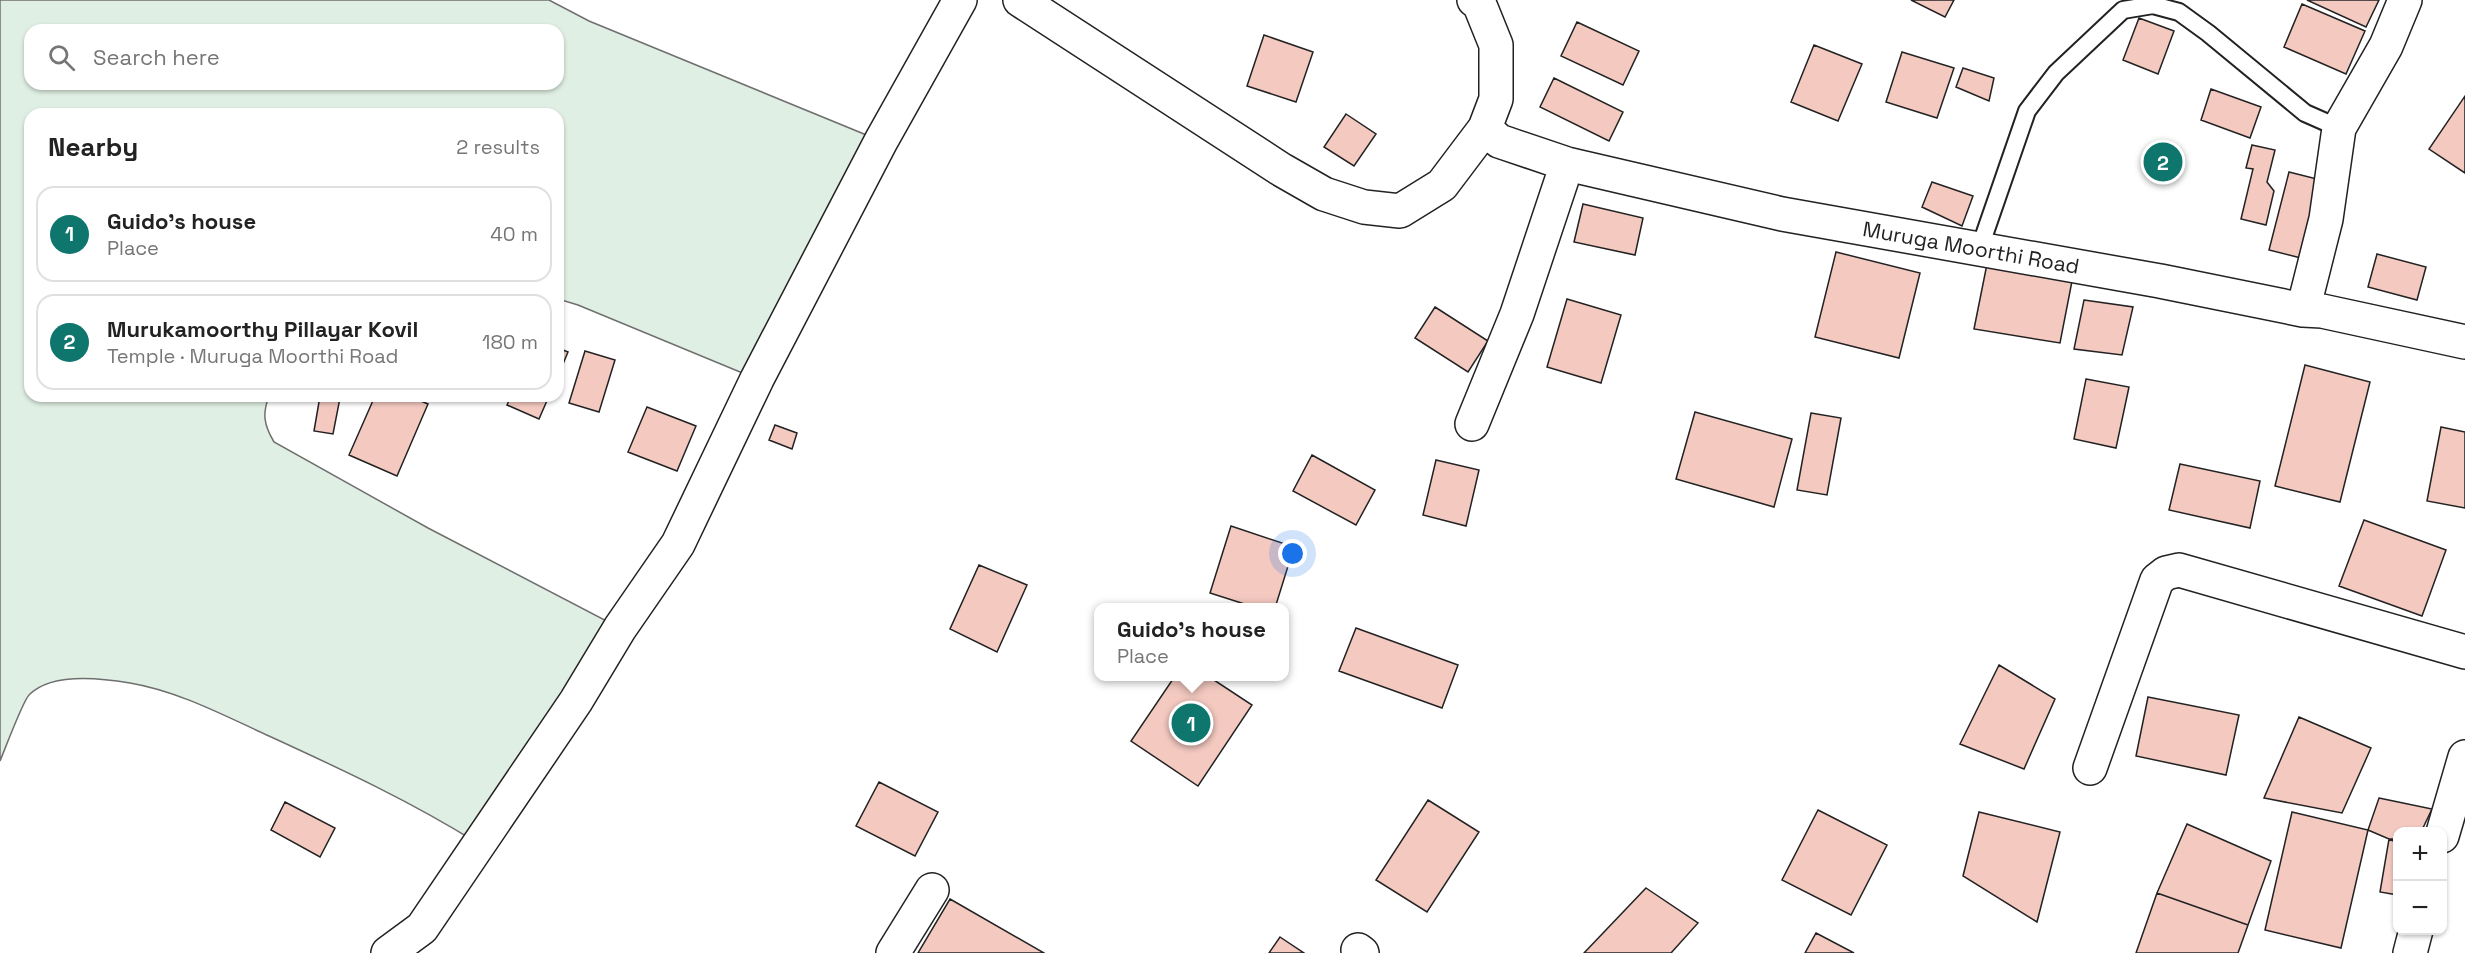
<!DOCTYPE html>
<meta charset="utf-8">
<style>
:root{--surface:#fff;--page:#f2f2f2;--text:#222;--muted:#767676;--line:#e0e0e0;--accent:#0f766e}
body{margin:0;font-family:"Space Grotesk",sans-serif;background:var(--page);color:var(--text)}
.controls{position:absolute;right:18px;bottom:18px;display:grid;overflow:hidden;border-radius:12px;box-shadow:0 2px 4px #0004}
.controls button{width:54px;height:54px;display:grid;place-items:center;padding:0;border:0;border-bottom:2px solid var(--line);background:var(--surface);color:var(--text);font:30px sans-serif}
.you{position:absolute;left:1293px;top:554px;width:21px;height:21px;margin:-15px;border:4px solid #fff;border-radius:50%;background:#1a73e8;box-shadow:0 0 0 9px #1a73e833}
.badge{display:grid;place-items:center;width:39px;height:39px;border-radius:50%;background:var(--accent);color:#fff;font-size:20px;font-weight:700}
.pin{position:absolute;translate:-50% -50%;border:3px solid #fff;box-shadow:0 2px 6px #0006}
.popup{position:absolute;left:1094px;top:603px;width:195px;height:78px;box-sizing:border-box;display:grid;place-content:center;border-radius:12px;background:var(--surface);filter:drop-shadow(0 2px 4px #0005);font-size:20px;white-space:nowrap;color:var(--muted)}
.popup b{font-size:22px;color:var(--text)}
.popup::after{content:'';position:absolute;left:50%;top:100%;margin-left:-12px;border:12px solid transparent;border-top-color:var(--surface)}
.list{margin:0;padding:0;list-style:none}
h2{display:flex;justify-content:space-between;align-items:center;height:78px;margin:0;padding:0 24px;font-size:26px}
h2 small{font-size:20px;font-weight:400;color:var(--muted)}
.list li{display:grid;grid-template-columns:39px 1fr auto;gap:18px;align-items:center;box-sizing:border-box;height:96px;margin:0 12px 12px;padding:0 12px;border:2px solid var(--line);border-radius:18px}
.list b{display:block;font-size:22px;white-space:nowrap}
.list p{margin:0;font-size:20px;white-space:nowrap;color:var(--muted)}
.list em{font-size:20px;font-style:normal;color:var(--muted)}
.icon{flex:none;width:33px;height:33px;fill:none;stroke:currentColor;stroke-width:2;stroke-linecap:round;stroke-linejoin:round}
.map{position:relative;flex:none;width:2465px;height:953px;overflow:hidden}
.search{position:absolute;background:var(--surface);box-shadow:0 2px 4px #0004;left:24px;top:24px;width:540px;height:66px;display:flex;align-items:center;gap:15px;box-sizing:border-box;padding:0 21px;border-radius:18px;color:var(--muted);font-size:22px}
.panel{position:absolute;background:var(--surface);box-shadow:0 2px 4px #0004;left:24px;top:108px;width:540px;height:294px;border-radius:18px}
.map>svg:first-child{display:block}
.green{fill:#e0efe3;stroke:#6f6f6f;stroke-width:1.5;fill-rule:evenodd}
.building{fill:#f3c9c0;stroke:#222;stroke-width:1.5}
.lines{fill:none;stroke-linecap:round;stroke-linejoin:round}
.service-casing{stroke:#222;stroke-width:20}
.minor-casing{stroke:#222;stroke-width:36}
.service{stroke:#fff;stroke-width:16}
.minor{stroke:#fff;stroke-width:33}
.labels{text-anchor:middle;stroke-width:4.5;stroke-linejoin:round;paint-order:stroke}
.street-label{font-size:21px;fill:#222;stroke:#fff}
</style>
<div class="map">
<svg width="2465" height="953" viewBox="0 0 2465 953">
<rect width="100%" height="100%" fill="#fff"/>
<!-- green -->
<path class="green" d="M0 0H549L589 21 881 141 757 379 578 305 558 299V114H30V396H269C262 414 264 425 274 442L428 528 620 628 479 844C412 802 341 769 269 736 225 716 178 691 130 683 101 678 51 672 29 695 23 701 5 749 0 761ZM30 30H558V84H30Z"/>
<!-- building -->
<path class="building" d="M1911 0H1954L1945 17Z
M2307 0H2379L2366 27Z
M2302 4 2365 31 2346 74 2284 47Z
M2139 18 2174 31 2158 74 2123 60Z
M1577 22 1639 51 1623 85 1561 56Z
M1264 35 1313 52 1296 102 1247 86Z
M1814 45 1862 64 1838 121 1791 102Z
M1902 52 1954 68 1937 118 1886 102Z
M1963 68 1994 78 1989 101 1956 87Z
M1554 78 1623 112 1609 141 1540 107Z
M2211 89 2261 107 2250 138 2201 120Z
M2465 96V173L2429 149Z
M1346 114 1376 134 1354 166 1324 147Z
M2252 145 2275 150 2267 182 2274 191 2266 225 2241 219 2253 169 2246 168Z
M2289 172 2325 181 2305 259 2269 250Z
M1932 182 1973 196 1962 226 1922 207Z
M1583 204 1643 218 1635 255 1574 242Z
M1836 252 1920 273 1899 358 1815 337Z
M2377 254 2426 267 2417 300 2368 287Z
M1988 259 2073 276 2060 343 1974 329Z
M1567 299 1621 315 1601 383 1547 367Z
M2084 300 2133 307 2122 355 2074 349Z
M1435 307 1488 341 1468 372 1415 338Z
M558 348 568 352 558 376Z
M585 351 615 360 599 412 569 403Z
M2305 365 2370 382 2340 502 2275 486Z
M2086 379 2129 387 2116 448 2074 439Z
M320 396 340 398 333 434 314 431Z
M375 396H409L428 404 397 476 349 455Z
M511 396H549L539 419 507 405Z
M647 407 696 426 677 471 628 452Z
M1695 412 1792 439 1774 507 1676 479Z
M1811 413 1841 418 1827 495 1797 490Z
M775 425 797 433 792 449 769 440Z
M2441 427 2465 432V508L2427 501Z
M1312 455 1375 490 1356 525 1293 491Z
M1436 460 1479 470 1466 526 1423 515Z
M2180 464 2260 481 2250 528 2169 510Z
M2364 520 2446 550 2422 616 2339 586Z
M1231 526 1294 547 1275 608H1257L1210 593Z
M979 565 1027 585 997 652 950 629Z
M1356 628 1458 665 1442 708 1339 671Z
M1999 665 2055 699 2024 769 1960 744Z
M1175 676H1208L1252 705 1198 786 1131 741Z
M2148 697 2239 715 2226 775 2136 756Z
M2299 717 2371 748 2342 813 2264 798Z
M879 782 938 812 915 856 856 826Z
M2379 798 2432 809 2421 832H2398V839H2389L2368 830Z
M1428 800 1479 832 1427 912 1376 880Z
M285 802 335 828 320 857 271 830Z
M1818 810 1887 845 1851 915 1782 880Z
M1979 812 2060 832 2037 922 1963 876Z
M2292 812 2368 830 2341 948 2265 930Z
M2187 824 2271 861 2248 925 2157 893Z
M2389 839 2398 843V895L2380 892Z
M1646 888 1698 923 1671 953H1584Z
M2157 893 2248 925 2238 953H2136Z
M950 899 1044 953H918Z
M1816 933 1854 953H1805Z
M1280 937 1304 953H1269Z"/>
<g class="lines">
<defs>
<path id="service" d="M1979 250 2027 111 2056 73 2123 10 2153 5 2179 12 2208 33 2305 113 2339 128"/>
<path id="minor" d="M1020 0 1282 170 1324 194 1364 207 1400 211 1442 185 1485 128 1496 99V45L1479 3 1474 0
M1485 128 1499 141 1567 164 1782 214 2160 281 2303 310 2322 311 2465 342
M2303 310 2326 219 2339 128 2386 46 2405 0
M1472 424 1517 314 1567 164
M2090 768 2157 580 2166 573 2179 570 2465 652
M2442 836 2465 757
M1358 950 1362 953
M388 953 422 928 576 701 620 628 678 544 757 379 881 141 960 0
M893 953 932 890
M2410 953 2416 930"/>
</defs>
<!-- service casing -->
<use href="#service" class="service-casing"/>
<!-- minor casing -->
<use href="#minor" class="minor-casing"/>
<!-- service -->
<use href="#service" class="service"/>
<!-- minor -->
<use href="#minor" class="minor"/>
</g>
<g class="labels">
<!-- street labels -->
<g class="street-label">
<text transform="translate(1971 248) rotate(10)" y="7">Muruga Moorthi Road</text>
</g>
</g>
</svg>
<div class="controls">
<button>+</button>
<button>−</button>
</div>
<div class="you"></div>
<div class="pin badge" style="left:1191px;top:723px">1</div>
<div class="popup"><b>Guido's house</b>Place</div>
<div class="pin badge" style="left:2163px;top:162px">2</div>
<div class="search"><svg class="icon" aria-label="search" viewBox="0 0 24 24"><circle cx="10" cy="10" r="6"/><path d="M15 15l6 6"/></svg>Search here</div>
<section class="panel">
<h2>Nearby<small>2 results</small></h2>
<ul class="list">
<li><span class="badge">1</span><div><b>Guido's house</b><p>Place</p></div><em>40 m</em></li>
<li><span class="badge">2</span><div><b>Murukamoorthy Pillayar Kovil</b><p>Temple · Muruga Moorthi Road</p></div><em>180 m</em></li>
</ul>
</section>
</div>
